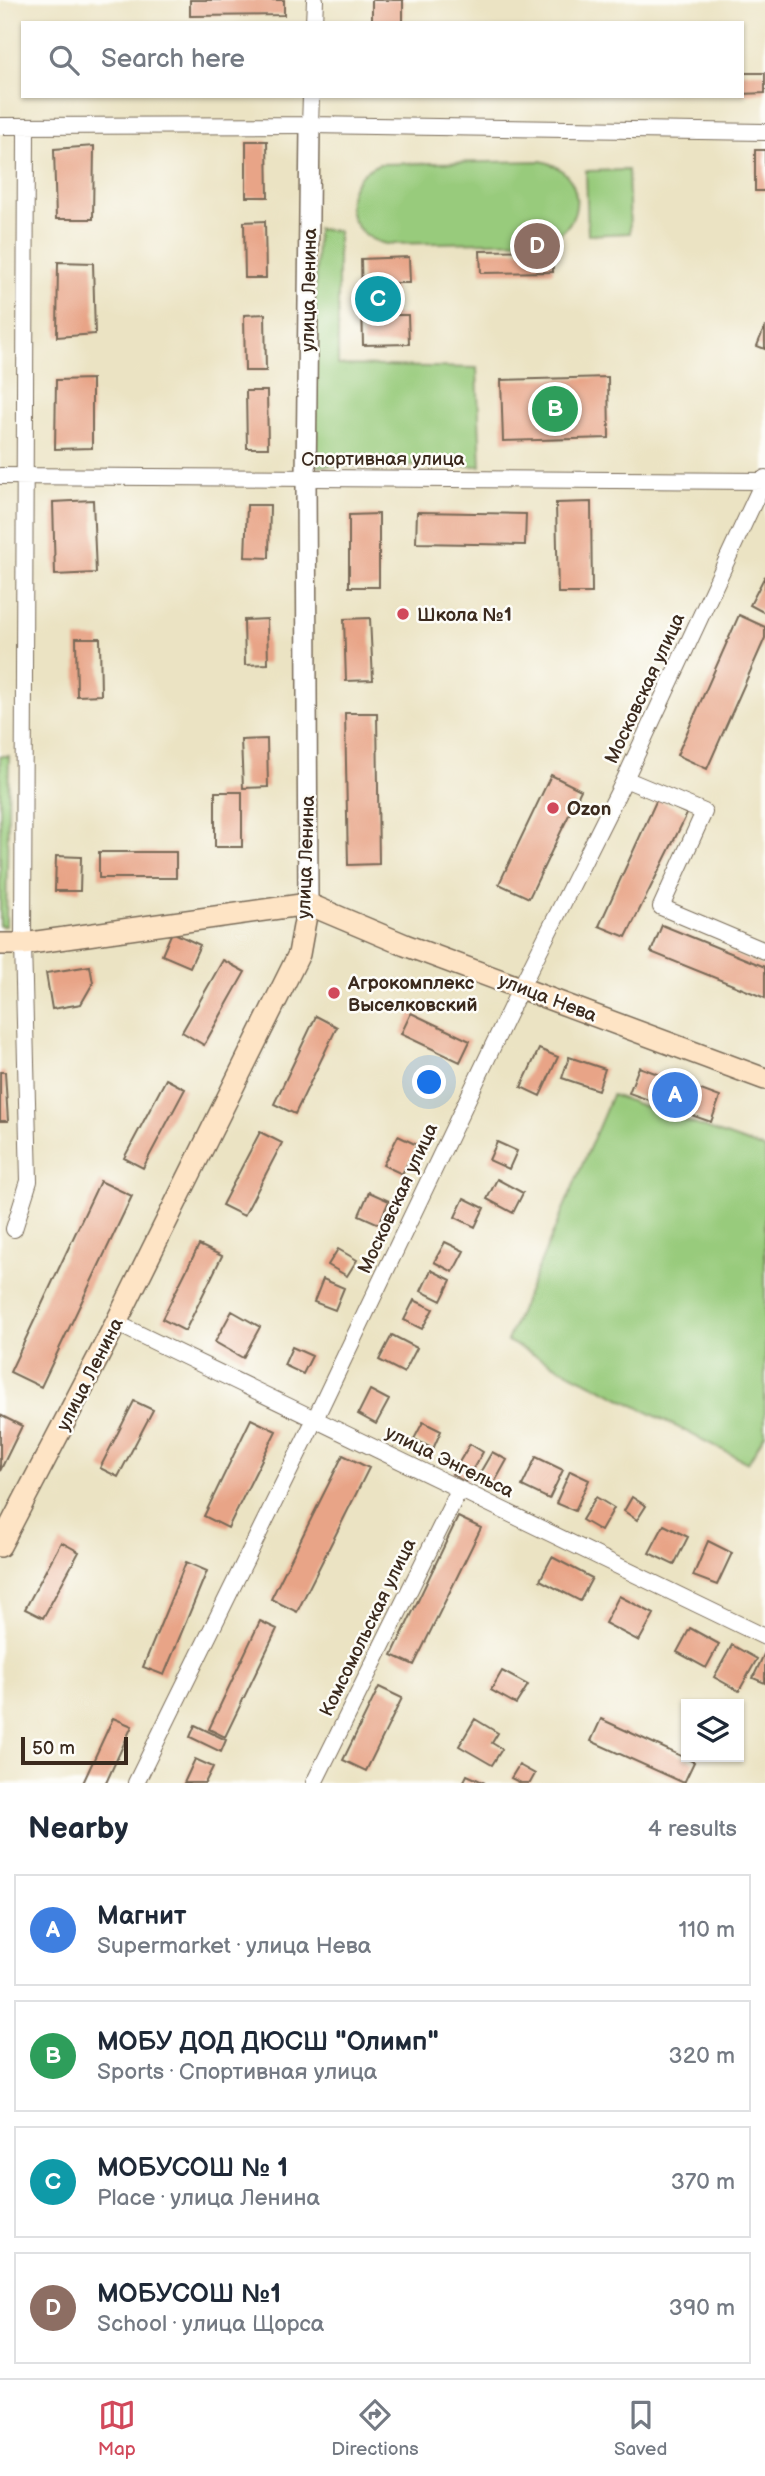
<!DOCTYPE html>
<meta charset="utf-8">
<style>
:root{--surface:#fff;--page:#f6f6f7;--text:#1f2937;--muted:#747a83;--line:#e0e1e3;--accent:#d1495b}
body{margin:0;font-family:"Balsamiq Sans",sans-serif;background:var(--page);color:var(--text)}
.controls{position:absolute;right:21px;bottom:21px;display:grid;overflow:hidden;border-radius:0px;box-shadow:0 2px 5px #0004}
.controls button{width:63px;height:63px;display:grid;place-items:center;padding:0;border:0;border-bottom:2px solid var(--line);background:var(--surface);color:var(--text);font:35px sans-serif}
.scale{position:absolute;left:21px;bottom:18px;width:107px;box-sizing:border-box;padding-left:7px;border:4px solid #3b2a1e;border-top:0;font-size:19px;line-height:24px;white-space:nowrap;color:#3b2a1e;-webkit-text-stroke:5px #fdfcf7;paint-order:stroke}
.you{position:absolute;left:430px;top:1083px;width:24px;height:24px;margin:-18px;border:5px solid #fff;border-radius:50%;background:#1a73e8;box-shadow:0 0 0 10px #1a73e833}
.badge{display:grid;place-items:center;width:46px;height:46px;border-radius:50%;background:var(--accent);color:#fff;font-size:23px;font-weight:700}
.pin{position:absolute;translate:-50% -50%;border:4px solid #fff;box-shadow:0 2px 7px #0006}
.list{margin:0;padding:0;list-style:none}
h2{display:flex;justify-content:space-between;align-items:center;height:91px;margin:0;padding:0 28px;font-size:30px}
h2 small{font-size:23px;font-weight:400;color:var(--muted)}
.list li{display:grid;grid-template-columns:46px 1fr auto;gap:21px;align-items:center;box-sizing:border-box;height:112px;margin:0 14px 14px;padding:0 14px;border:2px solid var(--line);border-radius:0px}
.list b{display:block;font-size:26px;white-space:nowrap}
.list p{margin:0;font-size:23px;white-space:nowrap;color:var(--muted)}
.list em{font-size:23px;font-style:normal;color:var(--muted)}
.icon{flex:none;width:38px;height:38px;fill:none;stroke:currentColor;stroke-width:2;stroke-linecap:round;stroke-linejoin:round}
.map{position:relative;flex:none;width:765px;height:1783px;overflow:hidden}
.search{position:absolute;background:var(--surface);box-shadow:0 2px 5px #0004;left:21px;right:21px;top:21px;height:77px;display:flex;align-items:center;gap:18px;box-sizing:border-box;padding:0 24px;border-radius:0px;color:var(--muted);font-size:26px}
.sheet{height:595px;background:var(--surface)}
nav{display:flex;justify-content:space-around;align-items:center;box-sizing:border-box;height:98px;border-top:2px solid var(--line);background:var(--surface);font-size:19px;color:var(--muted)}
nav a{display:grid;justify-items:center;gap:4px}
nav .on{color:var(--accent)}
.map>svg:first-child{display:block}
.green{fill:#98cb7b;stroke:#6a7a4c;stroke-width:2}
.building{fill:#e8a487}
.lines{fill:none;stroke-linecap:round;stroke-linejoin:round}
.minor-casing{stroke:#796b58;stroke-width:18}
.tertiary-casing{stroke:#796b58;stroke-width:22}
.secondary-casing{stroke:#796b58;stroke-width:24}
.minor{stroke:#fff;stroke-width:16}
.tertiary{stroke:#fff;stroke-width:19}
.secondary{stroke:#fee4c5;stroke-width:21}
.poi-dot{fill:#d1495b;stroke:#fdfcf7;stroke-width:2.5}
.labels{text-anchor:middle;stroke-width:5;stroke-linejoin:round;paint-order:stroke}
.street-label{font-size:19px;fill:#3b2a1e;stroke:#fdfcf7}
.poi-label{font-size:19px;font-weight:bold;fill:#3b2a1e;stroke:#fdfcf7;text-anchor:start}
</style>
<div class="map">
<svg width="765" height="1783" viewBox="0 0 765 1783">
<rect width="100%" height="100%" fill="#fdfcf7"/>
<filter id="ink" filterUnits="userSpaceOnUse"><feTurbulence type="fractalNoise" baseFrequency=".0143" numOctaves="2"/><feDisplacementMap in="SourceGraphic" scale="14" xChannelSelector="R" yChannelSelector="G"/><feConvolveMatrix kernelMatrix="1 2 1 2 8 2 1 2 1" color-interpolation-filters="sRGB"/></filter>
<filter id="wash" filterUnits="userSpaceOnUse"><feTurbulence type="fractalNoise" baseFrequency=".00686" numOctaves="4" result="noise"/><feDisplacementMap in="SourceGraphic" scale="28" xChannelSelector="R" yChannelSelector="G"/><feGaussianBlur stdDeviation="1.57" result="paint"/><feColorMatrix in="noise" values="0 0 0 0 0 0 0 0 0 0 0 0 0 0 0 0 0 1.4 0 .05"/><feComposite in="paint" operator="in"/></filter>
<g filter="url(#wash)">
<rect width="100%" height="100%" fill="#ebe3c3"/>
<!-- green -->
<path class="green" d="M541 161C585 170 589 224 547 241L386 244C341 235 337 180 379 164Z
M628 170 630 233 588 235 586 171Z
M317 229 338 231V365L477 368 481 466H317L314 365Z
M0 756H9L6 926H0Z
M612 1095 765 1149V1434L748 1463 507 1341Z"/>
<g id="blocks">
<!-- building -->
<path class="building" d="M190 0H284V15L190 16Z
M372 0H403V22H372Z
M742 73H765V93L742 94Z
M246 141H267L268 197H246Z
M94 146 93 219H56L54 149Z
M755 150H765V191H755Z
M265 221 266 278H245L244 222Z
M552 250 553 272 481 273 480 251Z
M409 257 410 283H394L395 315H408L409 344 363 345 361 259Z
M58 262 93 263 95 334 57 337Z
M265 314 266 371H245L244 315Z
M765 326V349L757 346Z
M608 377 609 438 503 441 501 380Z
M92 379V448L55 449 56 380Z
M246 391H267L268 448H247Z
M93 500 96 573 55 575 53 502Z
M591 502 592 593H558L556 503Z
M247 505H270L269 558 245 557Z
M417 512 526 514 525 545 416 543Z
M379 514V587H349V515Z
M765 576V613L750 605Z
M739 615 765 627V638L707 769 677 755Z
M370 618 373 680 346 681 344 619Z
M267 619 268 664 245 665 244 620Z
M76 638H100L101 695 77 696Z
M345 713H377L379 864 348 865Z
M267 739 268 787 243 788 241 740Z
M551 775 581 790 529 898 499 884Z
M215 792H242V847H215Z
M657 799 687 814 626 937 599 926Z
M99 852H176V878H99Z
M56 856 81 857 80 891H55Z
M662 925 765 967V998L651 952Z
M172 932 200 945 190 967 162 955Z
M223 960 245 972 204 1045 182 1032Z
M90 966 93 983 81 1004 52 1009 46 973Z
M411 1013 470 1041 460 1062 401 1034Z
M316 1016 337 1027 295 1114 274 1104Z
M539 1049 558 1057 540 1096 521 1087Z
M569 1057 605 1069 598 1090 562 1078Z
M639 1067 720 1097 711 1122 629 1093Z
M0 1072H5L8 1121H0Z
M166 1079 185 1089 143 1168 124 1158Z
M260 1132 282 1143 244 1216 222 1205Z
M398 1136 417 1145 402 1174 383 1165Z
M497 1142 517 1151 509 1169 489 1160Z
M497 1179 523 1193 513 1213 487 1199Z
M100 1181 132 1196 41 1387 10 1372Z
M369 1192 389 1201 379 1224 359 1215Z
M464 1198 484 1208 475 1227 455 1217Z
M445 1242 464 1251 453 1272 434 1262Z
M199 1245 222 1256 185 1331 162 1319Z
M338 1249 357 1260 347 1276 328 1265Z
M431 1270 451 1280 441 1301 421 1291Z
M323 1279 344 1288 335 1310 314 1302Z
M414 1300 433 1309 422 1329 404 1320Z
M232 1311 260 1327 243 1358 215 1342Z
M392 1335 417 1348 404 1373 379 1360Z
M292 1347 312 1356 303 1374 284 1365Z
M370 1390 389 1400 376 1424 358 1414Z
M134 1401 153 1410 118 1477 100 1468Z
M0 1415 22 1426 0 1471Z
M251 1419 276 1431 228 1528 204 1516Z
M423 1422 441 1431 433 1449 414 1439Z
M470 1444 483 1452 465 1482 452 1474Z
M492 1452 507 1460 493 1485 478 1476Z
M343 1455 369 1468 297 1612 271 1599Z
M536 1457 563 1470 549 1499 522 1486Z
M570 1471 589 1480 575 1511 556 1503Z
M596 1497 614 1508 601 1531 582 1520Z
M632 1497 646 1506 637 1520 624 1511Z
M458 1517 481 1528 414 1665 392 1655Z
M664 1525 688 1537 674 1565 649 1553Z
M708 1541 732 1553 717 1585 693 1576Z
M61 1542 79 1552 43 1618 25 1609Z
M552 1557 592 1578 580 1601 540 1580Z
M186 1562 207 1571 164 1675 143 1667Z
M619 1596 654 1614 639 1641 605 1623Z
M260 1621 277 1629 225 1737 209 1729Z
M690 1628 719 1644 706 1668 677 1652Z
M732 1645 757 1659 739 1691 714 1677Z
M765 1652V1683L753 1678Z
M502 1671 528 1685 516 1704 491 1690Z
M379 1687 402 1698 366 1771 343 1760Z
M113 1718 132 1726 106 1783H83Z
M475 1719 498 1733 492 1743 502 1749 492 1765 459 1746Z
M601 1719 694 1762 684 1783 591 1741Z
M195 1725 226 1740 221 1752 190 1737Z
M195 1759 213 1767 205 1783H184Z
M519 1765 535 1774 530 1783H521L511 1778Z
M467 1775 485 1783H463Z"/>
</g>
</g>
<g filter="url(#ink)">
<use href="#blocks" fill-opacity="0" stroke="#796b58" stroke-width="2"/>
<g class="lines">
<defs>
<path id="minor" d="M314 23 315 0
M310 125 311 96
M0 126 310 125 765 132
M0 476 765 481
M625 779 704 812 661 907 765 951
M14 1229 29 1181 23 944 26 126
M116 1323 765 1637
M136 1783 315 1419 521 987 625 779 765 478
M314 1783 459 1490"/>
<path id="tertiary" d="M308 904 306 479 310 125"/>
<path id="secondary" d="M0 944H23L308 904 405 945 765 1079
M0 1546 116 1323 299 954 308 904"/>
</defs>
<!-- minor casing -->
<use href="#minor" class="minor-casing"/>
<!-- tertiary casing -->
<use href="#tertiary" class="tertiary-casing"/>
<!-- secondary casing -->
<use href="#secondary" class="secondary-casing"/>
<!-- minor -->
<use href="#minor" class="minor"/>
<!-- tertiary -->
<use href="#tertiary" class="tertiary"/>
<!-- secondary -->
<use href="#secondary" class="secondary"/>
</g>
</g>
<!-- markers -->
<g class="poi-dot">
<circle cx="403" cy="614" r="7"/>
<circle cx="553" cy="808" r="7"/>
<circle cx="334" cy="993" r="7"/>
</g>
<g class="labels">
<!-- street labels -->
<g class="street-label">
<text transform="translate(308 290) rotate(-89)" y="7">улица Ленина</text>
<text x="383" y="465">Спортивная улица</text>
<text transform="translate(644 688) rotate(-65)" y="7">Московская улица</text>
<text transform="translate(305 857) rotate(-88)" y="7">улица Ленина</text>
<text transform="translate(548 997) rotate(21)" y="7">улица Нева</text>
<text transform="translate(397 1198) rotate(-65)" y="7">Московская улица</text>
<text transform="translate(89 1374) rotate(-63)" y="7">улица Ленина</text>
<text transform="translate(450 1461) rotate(26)" y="7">улица Энгельса</text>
<text transform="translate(367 1627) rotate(-64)" y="7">Комсомольская улица</text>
</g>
<!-- poi labels -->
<g class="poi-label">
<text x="417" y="621">Школа №1</text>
<text x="567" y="815">Ozon</text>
<text x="348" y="989">Агрокомплекс<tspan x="348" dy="22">Выселковский</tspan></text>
</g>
</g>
</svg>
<div class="controls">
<button><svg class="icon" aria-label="layers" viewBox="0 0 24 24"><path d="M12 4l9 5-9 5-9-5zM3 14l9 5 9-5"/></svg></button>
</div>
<div class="scale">50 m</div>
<div class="you"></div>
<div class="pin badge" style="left:675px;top:1095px;background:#3f7fe0">A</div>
<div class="pin badge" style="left:555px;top:409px;background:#2e9e5b">B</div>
<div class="pin badge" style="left:378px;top:299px;background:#0f9aa8">C</div>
<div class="pin badge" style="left:537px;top:246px;background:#8d6e63">D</div>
<div class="search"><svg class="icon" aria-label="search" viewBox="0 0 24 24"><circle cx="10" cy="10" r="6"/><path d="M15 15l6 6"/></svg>Search here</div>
</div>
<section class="sheet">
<h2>Nearby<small>4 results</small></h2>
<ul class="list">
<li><span class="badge" style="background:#3f7fe0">A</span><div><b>Магнит</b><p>Supermarket · улица Нева</p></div><em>110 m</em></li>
<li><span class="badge" style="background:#2e9e5b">B</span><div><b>МОБУ ДОД ДЮСШ &quot;Олимп&quot;</b><p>Sports · Спортивная улица</p></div><em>320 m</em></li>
<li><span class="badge" style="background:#0f9aa8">C</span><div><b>МОБУСОШ № 1</b><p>Place · улица Ленина</p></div><em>370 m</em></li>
<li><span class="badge" style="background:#8d6e63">D</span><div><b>МОБУСОШ №1</b><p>School · улица Щорса</p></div><em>390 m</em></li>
</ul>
</section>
<nav>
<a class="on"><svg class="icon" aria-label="map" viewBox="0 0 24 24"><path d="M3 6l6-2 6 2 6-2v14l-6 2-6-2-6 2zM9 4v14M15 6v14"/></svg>Map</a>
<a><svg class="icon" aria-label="directions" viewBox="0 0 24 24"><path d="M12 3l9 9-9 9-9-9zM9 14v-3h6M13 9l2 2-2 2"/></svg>Directions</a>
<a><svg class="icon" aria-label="saved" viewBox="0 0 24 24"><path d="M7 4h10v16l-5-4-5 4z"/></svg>Saved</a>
</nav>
